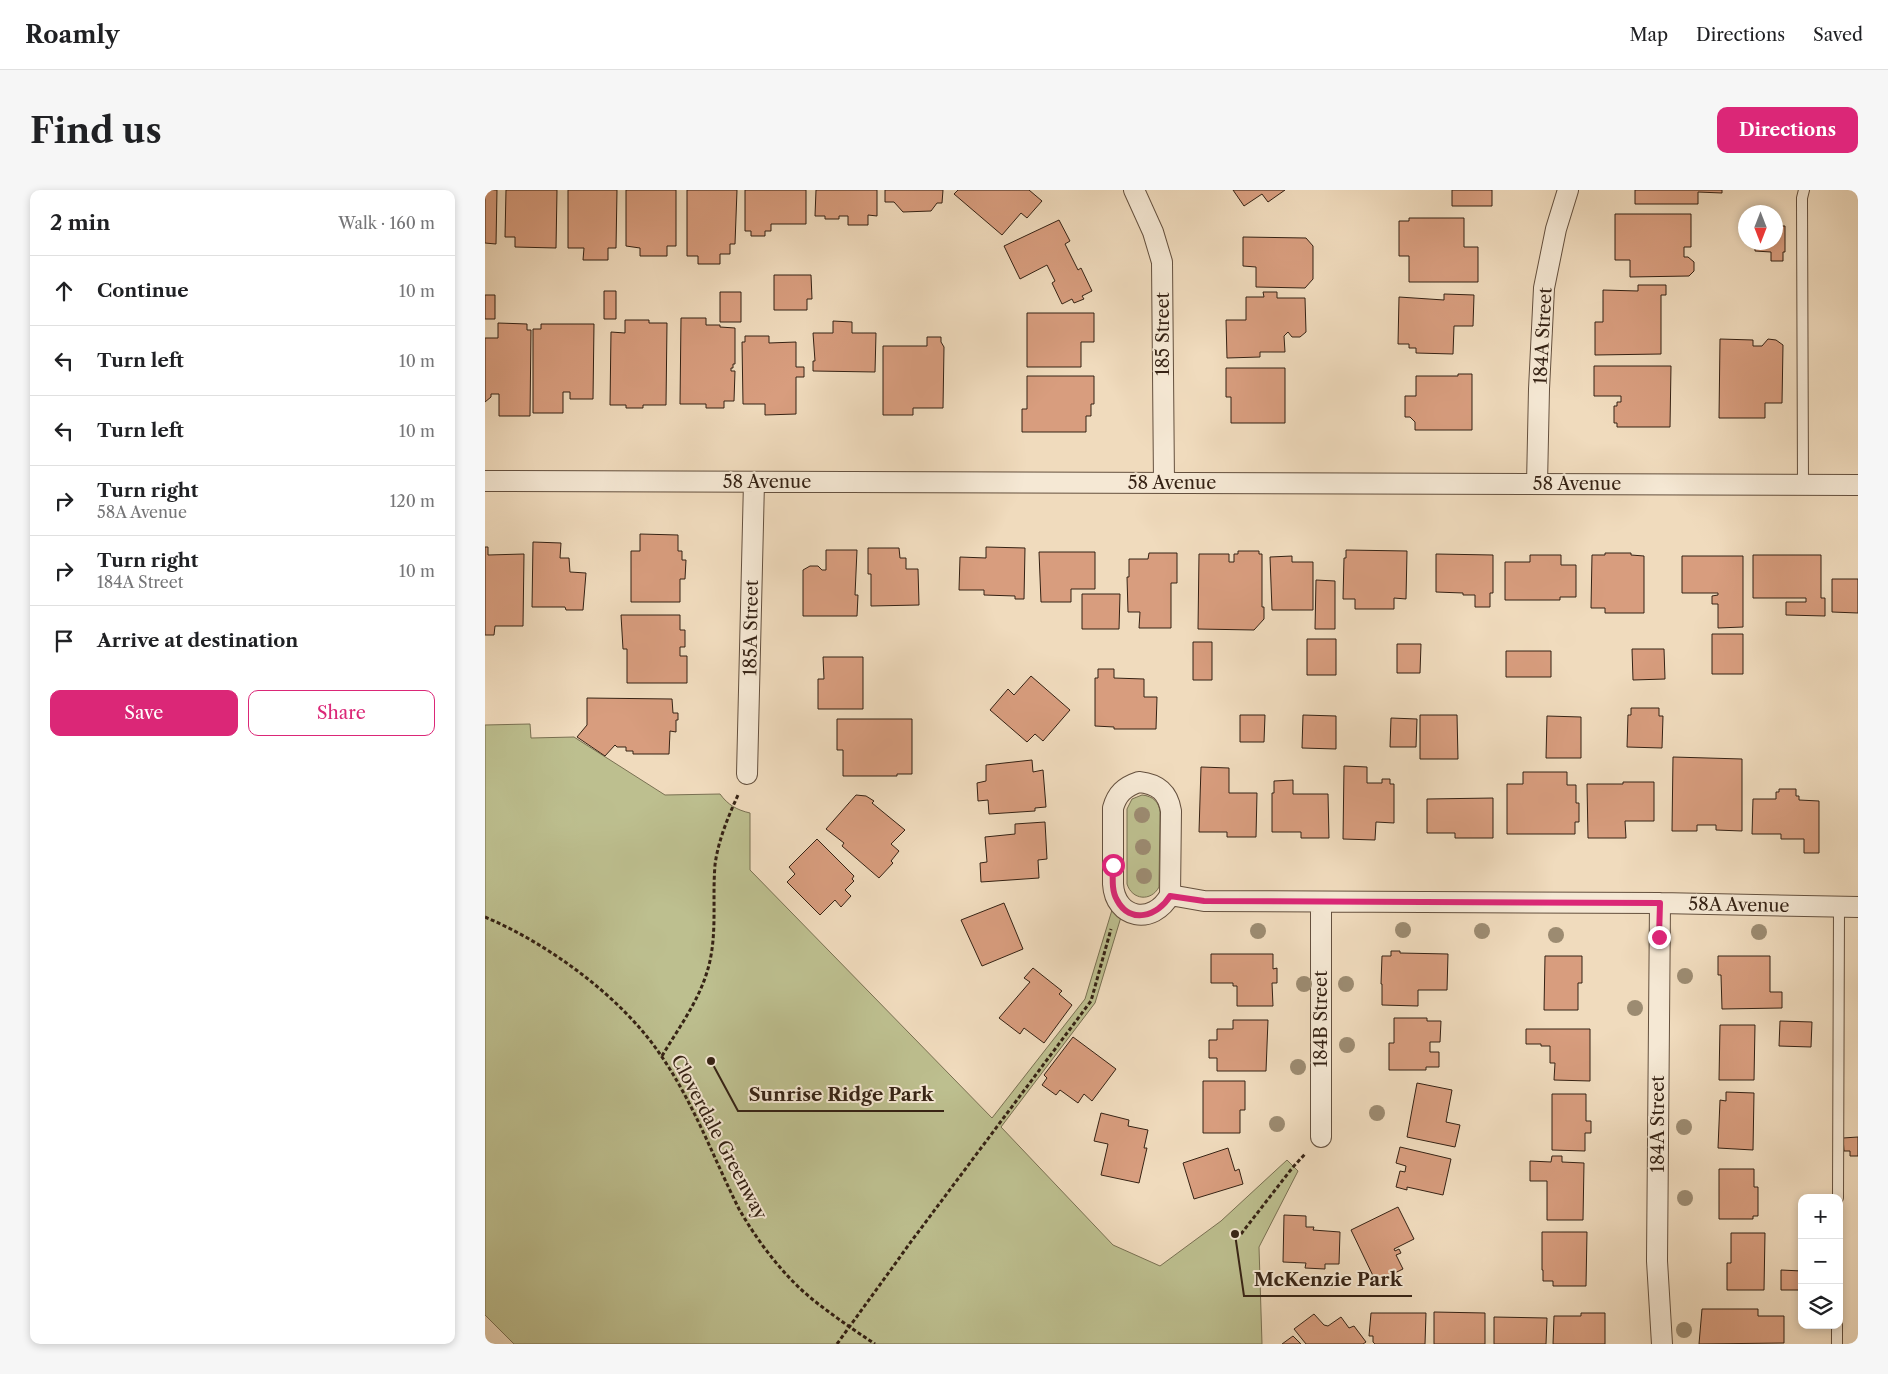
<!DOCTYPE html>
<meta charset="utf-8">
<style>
:root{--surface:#fff;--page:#f6f6f6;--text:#202124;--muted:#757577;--line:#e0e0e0;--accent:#db2777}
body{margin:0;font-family:"Libre Caslon Text",serif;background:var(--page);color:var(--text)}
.controls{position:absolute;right:15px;bottom:15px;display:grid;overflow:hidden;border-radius:10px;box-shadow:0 2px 8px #0003}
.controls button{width:45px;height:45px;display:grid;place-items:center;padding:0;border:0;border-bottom:1px solid var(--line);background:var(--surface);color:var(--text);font:25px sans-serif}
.compass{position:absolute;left:1253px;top:15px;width:45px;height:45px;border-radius:50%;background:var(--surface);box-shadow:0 2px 8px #0003;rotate:180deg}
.stop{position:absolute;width:15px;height:15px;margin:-11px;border:4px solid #db2777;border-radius:50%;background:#fff}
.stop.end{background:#db2777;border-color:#fff;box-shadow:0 1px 5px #0008}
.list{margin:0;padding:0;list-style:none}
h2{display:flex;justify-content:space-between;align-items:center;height:65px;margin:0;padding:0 20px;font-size:21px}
h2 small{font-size:16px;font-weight:400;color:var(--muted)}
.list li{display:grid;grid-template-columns:32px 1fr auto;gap:15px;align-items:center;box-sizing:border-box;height:70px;padding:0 20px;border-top:1px solid var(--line)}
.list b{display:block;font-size:19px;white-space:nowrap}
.list p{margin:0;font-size:16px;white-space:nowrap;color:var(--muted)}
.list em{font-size:16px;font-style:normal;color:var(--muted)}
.actions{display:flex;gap:10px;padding:15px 20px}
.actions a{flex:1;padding:11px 0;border:1px solid var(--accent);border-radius:10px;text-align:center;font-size:18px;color:var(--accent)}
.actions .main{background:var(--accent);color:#fff}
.icon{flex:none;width:28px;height:28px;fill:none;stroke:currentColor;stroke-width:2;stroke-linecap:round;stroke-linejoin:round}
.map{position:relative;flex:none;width:1373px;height:1154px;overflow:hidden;border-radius:10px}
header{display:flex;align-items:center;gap:30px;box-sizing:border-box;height:70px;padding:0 25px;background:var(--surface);border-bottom:1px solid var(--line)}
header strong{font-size:24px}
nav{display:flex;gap:28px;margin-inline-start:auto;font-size:18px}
.intro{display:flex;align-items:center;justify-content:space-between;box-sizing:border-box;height:120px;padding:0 30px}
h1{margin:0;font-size:35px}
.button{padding:12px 22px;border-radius:10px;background:var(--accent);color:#fff;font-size:18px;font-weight:700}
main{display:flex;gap:30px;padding:0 30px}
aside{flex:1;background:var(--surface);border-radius:10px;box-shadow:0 2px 8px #0003}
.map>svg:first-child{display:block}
.green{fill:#bdbf8f;stroke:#797052}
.building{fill:#d89d7e;stroke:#352214}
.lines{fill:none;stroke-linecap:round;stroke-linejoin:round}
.lane-casing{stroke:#64503e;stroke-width:12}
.street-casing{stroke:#64503e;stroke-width:22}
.path{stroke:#352214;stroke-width:3;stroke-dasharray:4 2.5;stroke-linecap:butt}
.lane{stroke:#f5e8d4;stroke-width:10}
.street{stroke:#f5e8d4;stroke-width:20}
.tree{fill:#9c8b71}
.route{stroke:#db2777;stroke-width:6}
.labels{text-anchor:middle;stroke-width:4;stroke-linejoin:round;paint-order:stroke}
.street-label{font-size:18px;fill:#352214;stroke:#f5e8d4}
.leader{fill:none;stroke:#352214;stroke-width:2}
.callout-dot{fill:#352214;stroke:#f5e8d4;stroke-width:2}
.callout-label{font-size:19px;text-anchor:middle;font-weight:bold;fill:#352214;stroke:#f5e8d4;stroke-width:4;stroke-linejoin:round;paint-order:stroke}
</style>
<header>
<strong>Roamly</strong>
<nav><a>Map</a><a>Directions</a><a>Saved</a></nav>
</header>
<div class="intro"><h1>Find us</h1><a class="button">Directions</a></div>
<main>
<aside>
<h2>2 min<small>Walk · 160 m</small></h2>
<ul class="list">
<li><svg class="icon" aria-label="ahead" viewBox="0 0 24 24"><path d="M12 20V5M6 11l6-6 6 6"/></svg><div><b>Continue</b></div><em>10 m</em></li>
<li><svg class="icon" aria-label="left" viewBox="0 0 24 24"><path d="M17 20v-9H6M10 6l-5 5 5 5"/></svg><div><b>Turn left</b></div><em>10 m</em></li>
<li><svg class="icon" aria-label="left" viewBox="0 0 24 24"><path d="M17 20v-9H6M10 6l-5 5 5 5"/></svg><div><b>Turn left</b></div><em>10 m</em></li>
<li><svg class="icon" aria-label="right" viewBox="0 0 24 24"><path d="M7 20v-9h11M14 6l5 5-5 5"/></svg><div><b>Turn right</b><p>58A Avenue</p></div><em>120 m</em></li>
<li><svg class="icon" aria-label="right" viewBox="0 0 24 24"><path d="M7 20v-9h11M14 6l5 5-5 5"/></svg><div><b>Turn right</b><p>184A Street</p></div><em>10 m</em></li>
<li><svg class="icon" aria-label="arrive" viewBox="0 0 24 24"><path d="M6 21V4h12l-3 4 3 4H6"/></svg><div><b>Arrive at destination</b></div></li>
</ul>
<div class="actions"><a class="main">Save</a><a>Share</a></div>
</aside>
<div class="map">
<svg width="1373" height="1154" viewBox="0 0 1373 1154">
<rect width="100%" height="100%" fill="#f0dbbd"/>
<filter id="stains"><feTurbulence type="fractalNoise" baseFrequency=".004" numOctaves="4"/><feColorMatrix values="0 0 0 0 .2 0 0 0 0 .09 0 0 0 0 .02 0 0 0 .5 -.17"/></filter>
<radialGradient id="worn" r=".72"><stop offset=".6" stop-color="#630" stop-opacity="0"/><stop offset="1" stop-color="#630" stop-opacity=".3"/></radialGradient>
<!-- green -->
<path class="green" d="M45 534 46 548 89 547 180 605 235 604C243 615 252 620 265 623V680L507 928 600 809 627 720 636 727 610 813 516 937 628 1055 675 1076 736 1031 802 970 813 981 774 1057 777 1154H29L0 1125V535Z
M657 605C668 606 674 612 675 622L674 697C666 712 647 710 642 694V619L647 609Z"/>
<!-- building -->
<path class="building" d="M0 0H12L11 54 0 53Z
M21 0H72L71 58 30 57V47H20Z
M83 0H132L131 58H123V70H98L99 58H83Z
M141 0H191V56H182V66H155V58L141 56Z
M202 0H252L250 54H245V64H235V74H213V66H202Z
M260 0H321V34H286V41H280V46H266V41H260Z
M331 0H392V26L383 25V35H363V26H354V29H340V26H330Z
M400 0H458L457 13H452L446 21 418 22 409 12H400Z
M473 0H544L557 11 542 28 536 23 517 45 469 4Z
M748 0H800L783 12 777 4 759 16Z
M967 0H1007V16H967Z
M1150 0H1237V3L1213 2V14H1150Z
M1130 24H1206V57H1199V67H1203L1209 72V81L1204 86 1145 87V70H1130Z
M924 28H979V57H993V92H924V66H914V31H924Z
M574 30 585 51 580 54 593 80 596 78 607 101 597 106 599 109 589 113 587 109 577 114 567 93 570 91 562 75 535 89 519 56Z
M1290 36H1300V62H1298V71H1286V62L1270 61V52H1290Z
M758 47 821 48 828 56V89L820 98 771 97V77L758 76Z
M289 85H326L327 109H322V120H289Z
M1153 95H1181V105H1176V164L1110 165V132H1118V100L1153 101Z
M119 101H131V129H119Z
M235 102H256V132H235Z
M778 102H792V108H820L821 142 815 147H807L803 142 799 146 800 162H775V167L742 168 741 130H761V107H779Z
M959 104 989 105 988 136H969L968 164 931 163V158H924V154H913L914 107 959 110Z
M0 105H10V129H0Z
M542 123H609V152H596V177H542Z
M196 128H221V135H235V137L250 138V174H248V178H246V181H250L249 211H239V218H221V214H195Z
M140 130H164V133H182L181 215H158V218H141V215H125L126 142 140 143Z
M348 131 367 132V143H391L390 182 328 181V171H330L328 143H348Z
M13 133 42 134V140H46L45 226H14V204H6V207L0 212V148H13Z
M56 134H109L108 209H85V202H78V223H48V139H56Z
M260 146H284V153L311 152V177H319V187H311V224L280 225V214H258L257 152H260Z
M442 147H456V152L459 157 458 218H428V225H398V156H442Z
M1235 149 1268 150V156H1277L1283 149 1291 150 1298 155 1297 213H1280V228H1234Z
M1109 176H1186L1185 237H1132V233H1129V216H1132V212H1136V206H1109Z
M741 178H800V233H746V207H741Z
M973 184H987V240H930V232L925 227H920V206H931V186H973Z
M542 186H609V214H606V226H601V242H537V219H542Z
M155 344 193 345V361H197V370H201L200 389H195V412H146V361H155Z
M48 352 76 353 75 368H84L85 382 101 383 98 420H81L80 417H47Z
M0 357H3V365L39 364 38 436H10L9 445H0Z
M501 357 540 358 539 409H530V406L499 405V400H474L475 367 501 368Z
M383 358H414L415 368H421V379H433L434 415 386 416V384H383Z
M341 360H372L370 405H373L372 426H318V380L325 376H333L337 380H341Z
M861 360 922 361 921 409 909 408V419H870V409H858L859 368H861Z
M753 361H774V364H777V417H779V429L769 440 713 439 714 364H744V372H749V364H753Z
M554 362H610V399H586V412H556Z
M664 363H692V393H686V438H654L655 422H643L642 387H644V369H663Z
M1120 363H1146V365L1159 366V423H1120V418H1106L1107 365H1120Z
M951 364 1008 365V403H1005V417H990V405H978V403L951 402Z
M1045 365H1076V375H1091V407H1075V410H1020V372H1045Z
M1268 365H1336V408H1340V426L1301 425V412H1321V408H1268Z
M807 366V372H828V420H787L785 367Z
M1197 366H1258V437L1233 438V414H1227V406L1233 405V403H1197Z
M1347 389H1373V423L1347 422Z
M831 390 850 391V439H830Z
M597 404H635L634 439H597Z
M136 425H195V440H200V457H195V466H202V493H142V459H138Z
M1227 444H1258V484H1227Z
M822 449H851V485H822Z
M708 452H727V490H708Z
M912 454H936L935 483H912Z
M1147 459H1179L1180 489 1148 490Z
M1021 461H1066V487H1021Z
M338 467H378V519H333V489H339Z
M613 479H629V488L659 489V507H672L671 539H629V537L610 536V488H613Z
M546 486 585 520 558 551 550 544 542 552 505 520 523 499 529 505Z
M102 508 187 509 188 523H193V530H191V542L185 541 184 564H148V561H141V557H132L130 555 120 566 92 547 102 535Z
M1146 518H1174V526H1178L1177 558 1142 557 1143 525H1146Z
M755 525H780L779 552H755Z
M818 525 851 526V559L817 558Z
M935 525H972L973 569H935Z
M1062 526 1096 527V568H1061Z
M906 528 932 529 931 557H905Z
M352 529H427V584H412V586H358V560H352Z
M1188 567 1257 569V641L1231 640V635H1212V641H1187Z
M547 570 548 582 558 580 561 617 550 618V621L504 624 503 610 493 611 492 593 501 591V575Z
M859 576 882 577V593H897V589H905V594H909V633L891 632 890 650 858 649Z
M716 577 744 578V603H772L771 647H742V642H714Z
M1038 582H1082V595H1091V613H1094V632H1090V644H1022V594H1038Z
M808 590V604H843L844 648H816V642H787V603H789V591Z
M1138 592H1169V631H1140L1141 648H1103L1102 594H1138Z
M1294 599H1311V606H1314V610L1334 611V663H1319V649H1296V644H1267L1268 609H1291V602H1294Z
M371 605 381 606 389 611 387 613 420 640 406 654 414 661 406 671 408 673 394 688 357 656 359 653 341 639Z
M1008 608V648H970V643H942V609Z
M560 632 562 669 553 670 554 688 496 692 495 673 502 672 500 647 530 644V634Z
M332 649 369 686 367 689 369 691 360 700 366 706 356 717 350 710 335 725 302 692 310 684 304 677Z
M519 713 538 759 497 776 476 730Z
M906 761H915V763L963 764 962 800H933V816L897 815V794H896L897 766H906Z
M726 764H788V779L792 778V793H787L788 816H752V796H748V793H726Z
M1060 766H1097V793H1093V820H1059Z
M1233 766H1285V802H1297V818L1237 819 1236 785H1233Z
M548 778 577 801 574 804 587 815 559 853 539 838 535 844 514 828 545 792 539 788Z
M909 828H942V831H956L955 852H945V862H954V877H941V880H904V853H909Z
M748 830H783L781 881H732V868H724V850H732V839H748Z
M1295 831 1327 832 1326 857 1294 856Z
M1235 835H1270L1269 890H1234Z
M1041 839H1105V891L1069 890 1070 873H1065V856H1056V854H1041Z
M588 847 631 879 607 911 599 904 593 913 575 900 571 905 557 895 562 888 559 885Z
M718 891H760V920H755V943H718Z
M932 893 967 900 961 932 975 935 970 957 922 947Z
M1241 902 1269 903 1268 960 1233 958 1235 910 1241 911Z
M1067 904H1101V931H1106V943H1100V961L1067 960Z
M616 923 644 930 643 936 663 940 659 958H662L654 993 616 985 623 954 609 951Z
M1373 947V966H1365V961H1359L1358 948Z
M915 957 966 969 958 1005 922 997V1000L911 997 915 981 920 982 921 976 911 973Z
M743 958 750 981 754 979 758 994 709 1009 698 973Z
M1067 966H1077V972L1099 973 1098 1030H1062V991H1045V971L1066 972Z
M1234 979H1269V997H1273V1026H1268V1029H1234Z
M913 1017 929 1049 909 1059 910 1061 914 1059 916 1063 911 1065 918 1079 891 1092 866 1040Z
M799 1025 821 1026V1037H829L828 1040 855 1042 854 1074H840V1079L820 1078 821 1073 798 1072Z
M1057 1042H1102L1101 1096H1068V1091H1058V1080H1057Z
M1246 1043H1280L1279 1100H1242V1073H1246Z
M1296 1080 1317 1081V1100H1296Z
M1217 1119H1273V1126H1299V1153L1214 1154Z
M949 1122 1000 1123V1154H949Z
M886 1123H941L940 1154H890L888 1152V1146H884Z
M1096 1123H1120V1154H1068L1069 1126H1096Z
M829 1124 839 1135 843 1136 856 1127 864 1138 869 1136 881 1152 878 1154H821L809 1139Z
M1009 1127 1062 1128 1061 1154H1009Z
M808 1146 816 1154H797Z"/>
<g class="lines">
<defs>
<path id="lane" d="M1318 295 1317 8 1319 0
M1353 1008 1354 717
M1352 1154V1135"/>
<path id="street" d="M649 0 668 42 677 72 679 293
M0 291 1373 295
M1052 294 1054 199 1059 98 1071 39 1083 0
M262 584 269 292
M654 592C673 594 683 602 686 621L685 705C668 736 630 729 628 694V618C632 604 639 597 654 592Z
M685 705 719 711 1175 713 1373 717
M836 712V947
M1175 713 1172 1071 1177 1154"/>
</defs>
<!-- lane casing -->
<use href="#lane" class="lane-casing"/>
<!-- street casing -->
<use href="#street" class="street-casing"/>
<!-- path -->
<path class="path" d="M0 727C64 754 138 808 177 867 209 914 229 969 254 1019 273 1052 298 1085 327 1109 347 1125 369 1140 390 1154
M177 866C193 839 213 812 222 782 233 747 227 711 230 675 233 651 243 627 253 605
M756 1044 808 977 821 963
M352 1154 428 1049 606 811 626 739"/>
<!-- lane -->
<use href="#lane" class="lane"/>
<!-- street -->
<use href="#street" class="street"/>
</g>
<!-- trees -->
<g class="tree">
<circle cx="657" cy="625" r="8"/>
<circle cx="658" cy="657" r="8"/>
<circle cx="659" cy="686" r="8"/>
<circle cx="918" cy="740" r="8"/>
<circle cx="773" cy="741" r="8"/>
<circle cx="997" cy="741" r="8"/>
<circle cx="1274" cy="742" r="8"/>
<circle cx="1071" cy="745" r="8"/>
<circle cx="1200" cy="786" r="8"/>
<circle cx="819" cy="794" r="8"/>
<circle cx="861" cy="794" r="8"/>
<circle cx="1150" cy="818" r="8"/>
<circle cx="862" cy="855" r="8"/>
<circle cx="813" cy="877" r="8"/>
<circle cx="892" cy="923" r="8"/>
<circle cx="792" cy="934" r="8"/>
<circle cx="1199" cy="937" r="8"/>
<circle cx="1200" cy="1008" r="8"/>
<circle cx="1199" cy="1140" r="8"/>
</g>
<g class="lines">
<!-- route -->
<path class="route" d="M628 675C628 686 626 700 632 710 645 735 673 726 685 706L719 711 1175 713 1174 747"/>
</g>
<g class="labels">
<!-- street labels -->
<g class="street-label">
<text transform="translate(678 144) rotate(-90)" y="6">185 Street</text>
<text transform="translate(1058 146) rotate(-87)" y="6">184A Street</text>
<text x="282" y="298">58 Avenue</text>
<text x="687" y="299">58 Avenue</text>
<text x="1092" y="300">58 Avenue</text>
<text transform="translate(266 438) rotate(-89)" y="6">185A Street</text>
<text transform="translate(1254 715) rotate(1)" y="6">58A Avenue</text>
<text transform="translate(836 829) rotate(-90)" y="6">184B Street</text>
<text transform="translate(1173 934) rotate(-90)" y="6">184A Street</text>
<text transform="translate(234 947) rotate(62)" y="6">Cloverdale Greenway</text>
</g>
</g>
<!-- callouts -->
<path class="leader" d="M226 871L253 921H459M750 1044L759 1106H927"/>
<g class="callout-dot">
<circle cx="226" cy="871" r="5"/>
<circle cx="750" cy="1044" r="5"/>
</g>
<g class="callout-label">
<text x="356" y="911">Sunrise Ridge Park</text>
<text x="843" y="1096">McKenzie Park</text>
</g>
<rect width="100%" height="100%" filter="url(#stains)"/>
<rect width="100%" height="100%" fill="url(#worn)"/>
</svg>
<div class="controls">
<button>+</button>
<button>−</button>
<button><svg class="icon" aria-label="layers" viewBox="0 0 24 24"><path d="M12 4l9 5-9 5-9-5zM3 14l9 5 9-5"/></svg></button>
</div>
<svg class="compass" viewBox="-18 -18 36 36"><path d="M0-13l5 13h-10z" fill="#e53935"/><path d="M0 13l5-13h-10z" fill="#757577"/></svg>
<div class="stop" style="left:628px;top:675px"></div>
<div class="stop end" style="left:1174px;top:747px"></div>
</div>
</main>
